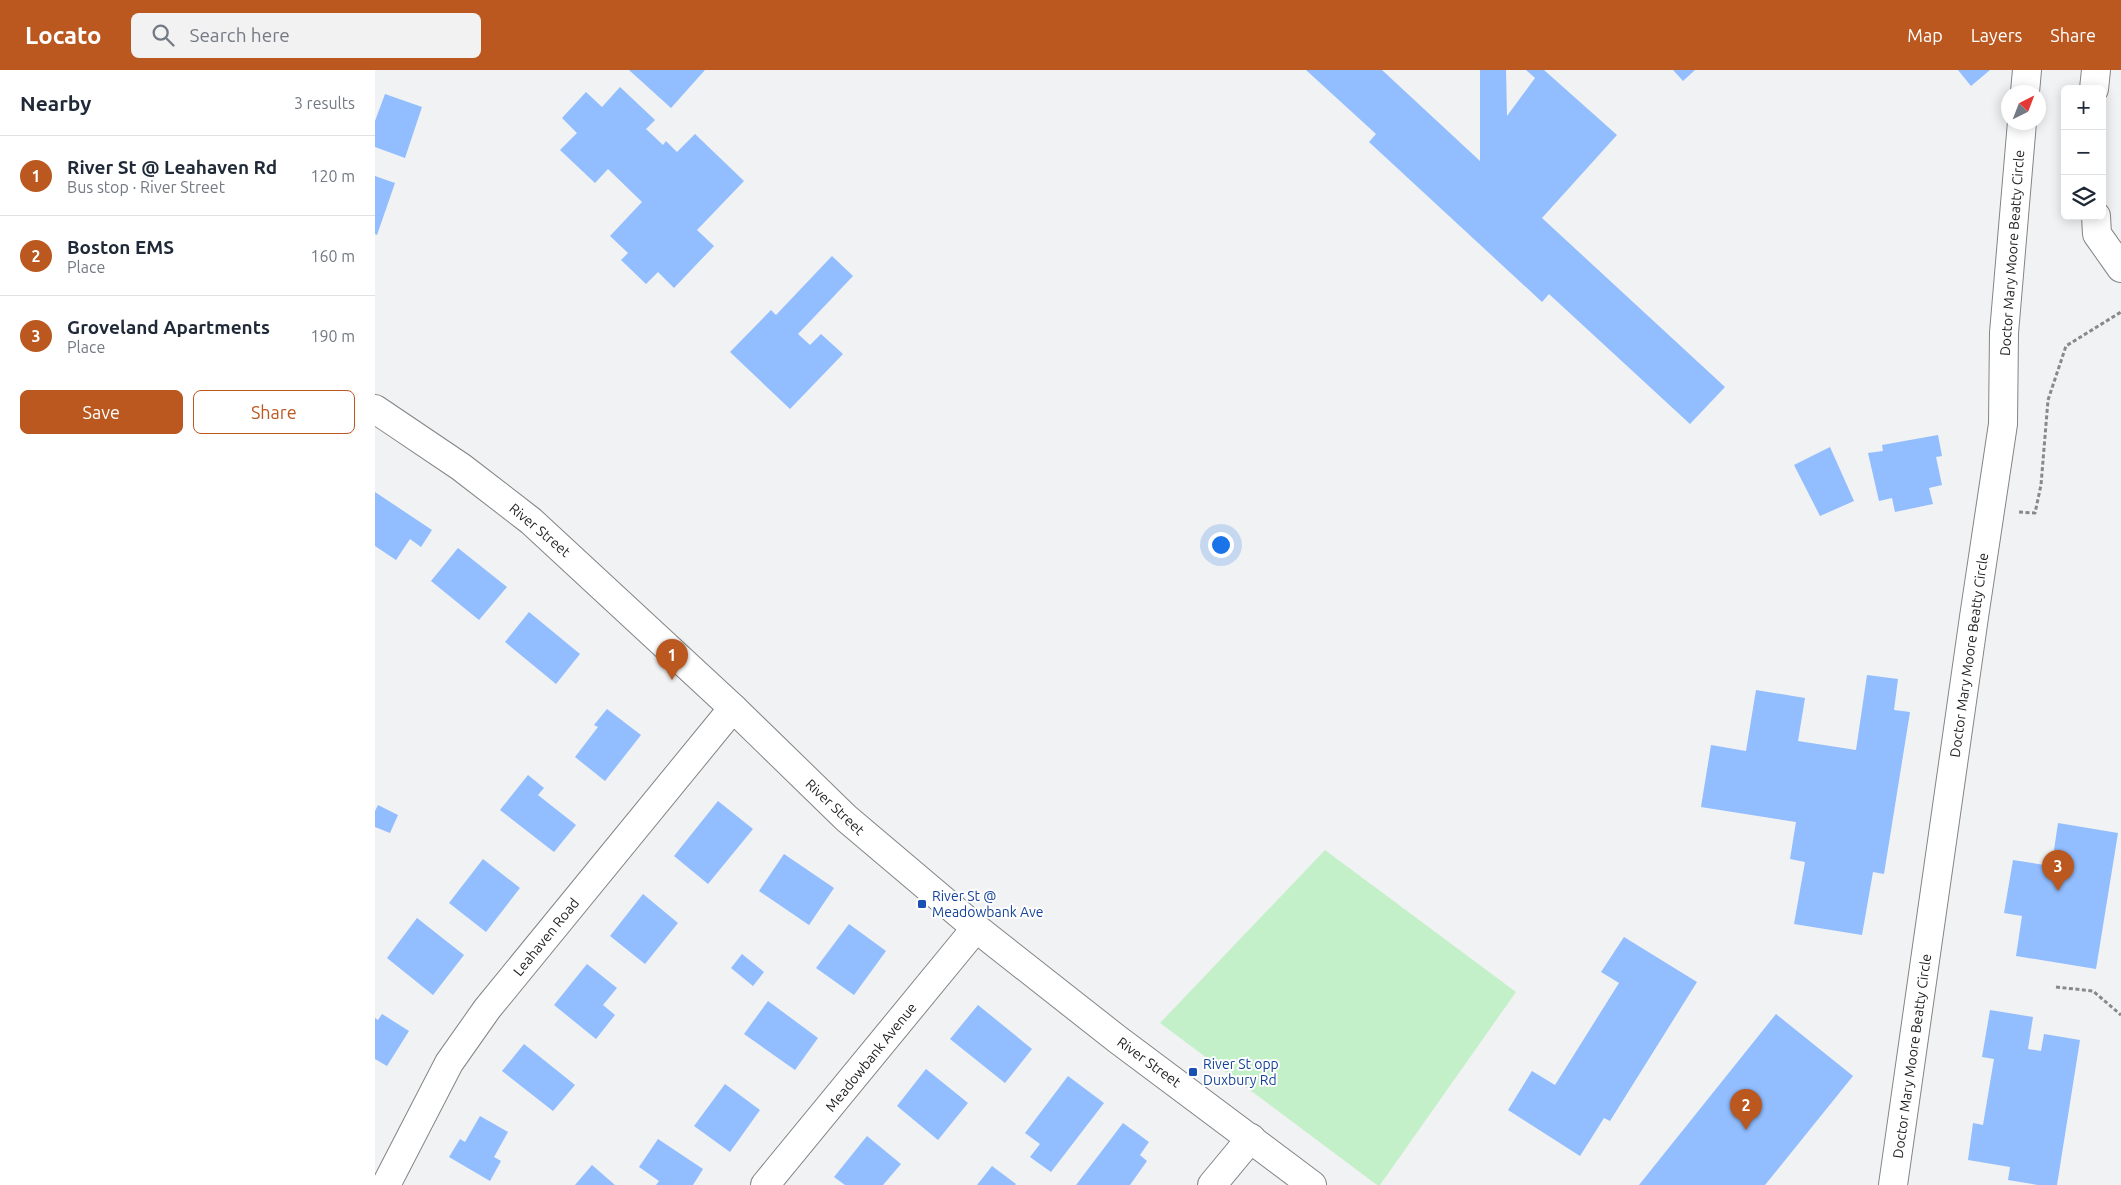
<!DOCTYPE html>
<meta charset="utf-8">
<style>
:root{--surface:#fff;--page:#f2f2f3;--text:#1f2937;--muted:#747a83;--line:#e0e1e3;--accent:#bb581f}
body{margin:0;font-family:Ubuntu,sans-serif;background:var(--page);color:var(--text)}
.controls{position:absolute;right:15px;top:15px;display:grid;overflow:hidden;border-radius:8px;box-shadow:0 2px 12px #0003}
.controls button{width:45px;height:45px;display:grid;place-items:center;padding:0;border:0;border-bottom:1px solid var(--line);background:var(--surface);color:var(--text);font:25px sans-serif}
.compass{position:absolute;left:1626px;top:15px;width:45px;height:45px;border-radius:50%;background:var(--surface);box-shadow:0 2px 12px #0003;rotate:42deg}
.you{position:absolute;left:845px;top:474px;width:18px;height:18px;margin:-12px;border:4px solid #fff;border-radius:50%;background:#1a73e8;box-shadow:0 0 0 8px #1a73e833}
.badge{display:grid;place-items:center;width:32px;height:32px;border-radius:50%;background:var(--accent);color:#fff;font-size:16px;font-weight:700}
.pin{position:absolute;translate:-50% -41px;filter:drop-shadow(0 1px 2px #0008)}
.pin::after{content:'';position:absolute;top:26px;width:18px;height:15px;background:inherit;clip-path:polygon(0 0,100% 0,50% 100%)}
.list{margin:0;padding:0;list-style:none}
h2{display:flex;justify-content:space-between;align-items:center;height:65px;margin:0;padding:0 20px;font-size:21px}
h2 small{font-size:16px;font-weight:400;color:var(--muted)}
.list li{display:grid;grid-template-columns:32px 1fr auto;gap:15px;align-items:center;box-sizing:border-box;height:80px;padding:0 20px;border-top:1px solid var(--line)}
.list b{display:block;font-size:19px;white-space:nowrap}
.list p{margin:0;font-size:16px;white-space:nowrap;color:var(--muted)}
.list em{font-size:16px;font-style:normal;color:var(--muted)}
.actions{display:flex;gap:10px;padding:15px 20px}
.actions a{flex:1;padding:11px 0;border:1px solid var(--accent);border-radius:8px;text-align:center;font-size:18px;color:var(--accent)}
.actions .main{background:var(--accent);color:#fff}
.icon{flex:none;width:28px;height:28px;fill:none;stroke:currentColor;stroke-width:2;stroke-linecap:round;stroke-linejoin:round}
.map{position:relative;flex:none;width:1746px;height:1115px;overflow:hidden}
header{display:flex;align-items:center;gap:30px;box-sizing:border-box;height:70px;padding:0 25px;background:var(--accent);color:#fff}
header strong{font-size:24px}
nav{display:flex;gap:28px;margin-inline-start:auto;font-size:18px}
.search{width:350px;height:45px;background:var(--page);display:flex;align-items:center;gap:12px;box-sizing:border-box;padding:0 18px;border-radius:8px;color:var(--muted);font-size:19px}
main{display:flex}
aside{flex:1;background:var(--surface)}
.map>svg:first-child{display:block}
.green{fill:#c4f0c9}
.building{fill:#92bdfe}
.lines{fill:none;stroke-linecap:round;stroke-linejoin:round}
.street-casing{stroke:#838485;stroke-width:30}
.secondary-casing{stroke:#838485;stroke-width:30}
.path{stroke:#888989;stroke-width:3;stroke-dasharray:4 2.5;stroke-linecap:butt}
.street{stroke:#fff;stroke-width:28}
.secondary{stroke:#fff;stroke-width:28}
.transit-dot{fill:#1a4fb4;stroke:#fff;stroke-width:2}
.labels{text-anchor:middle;stroke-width:4;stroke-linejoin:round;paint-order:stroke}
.street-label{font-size:14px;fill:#1b1c1c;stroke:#fff}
.transit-label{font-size:14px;fill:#164399;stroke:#fff;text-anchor:start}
</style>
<header>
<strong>Locato</strong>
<div class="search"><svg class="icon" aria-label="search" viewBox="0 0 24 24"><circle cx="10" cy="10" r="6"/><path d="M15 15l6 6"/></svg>Search here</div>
<nav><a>Map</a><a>Layers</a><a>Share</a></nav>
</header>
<main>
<aside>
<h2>Nearby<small>3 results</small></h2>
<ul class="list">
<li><span class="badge">1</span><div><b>River St @ Leahaven Rd</b><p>Bus stop · River Street</p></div><em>120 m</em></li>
<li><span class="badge">2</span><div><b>Boston EMS</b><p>Place</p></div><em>160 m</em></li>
<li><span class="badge">3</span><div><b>Groveland Apartments</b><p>Place</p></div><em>190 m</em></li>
</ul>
<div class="actions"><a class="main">Save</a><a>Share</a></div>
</aside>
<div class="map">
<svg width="1746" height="1115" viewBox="0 0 1746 1115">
<rect width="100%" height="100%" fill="#f1f2f3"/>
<!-- green -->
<path class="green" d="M950 780 1141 922 1005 1115H1002L785 953Z"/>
<!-- building -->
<path class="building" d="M254 0H330L296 38Z
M931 0H1007L1105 91V0H1131L1132 46 1160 8 1151 0H1169L1242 65 1167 148 1350 317 1315 354 1174 224 1167 232 994 72 1001 64Z
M1298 0H1320L1308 11Z
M1583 0H1615L1596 16Z
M245 17 280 50 271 59 288 75 291 71 302 82 320 64 369 111 322 160 339 176 299 218 283 202 271 214 246 190 253 183 235 166 267 132 233 99 220 113 185 80 202 63 187 48 211 22 227 37Z
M10 24 47 37 30 88 0 77V51Z
M0 106 20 113 2 165 0 164Z
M457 186 478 206 423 264 435 275 446 264 468 284 415 339 355 282 396 240 401 245Z
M1563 365 1567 386 1561 387 1567 415 1554 418 1558 434 1520 442 1517 428 1504 431 1493 383 1508 381 1507 375Z
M1455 377 1479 431 1445 446 1419 395Z
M0 422 57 460 46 477 35 469 21 490 0 476Z
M83 478 132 517 104 550 56 511Z
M154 542 205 584 181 614 130 572Z
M1492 605 1523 609 1519 640 1535 642 1509 804 1498 802 1487 865 1419 854 1430 792 1415 789 1421 752 1326 737 1336 675 1371 681 1381 620 1430 628 1423 671 1481 680Z
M232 639 266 665 230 711 200 687 223 657 219 655Z
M153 705 169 718 163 725 201 755 179 782 125 740Z
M343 731 378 759 333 814 299 786Z
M3 735 23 745 15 763 0 757V741Z
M1683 753 1743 763 1721 899 1641 886 1647 846 1629 843 1638 790 1688 798 1690 782 1679 780Z
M409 784 459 818 434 855 384 821Z
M108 789 145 818 111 862 74 833Z
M268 824 303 853 270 894 235 866Z
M42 848 89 885 58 925 12 888Z
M474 854 511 881 479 925 441 898Z
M1249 867 1322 912 1235 1051 1229 1048 1205 1086 1133 1040 1157 1001 1180 1015 1244 913 1226 902Z
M367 884 389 902 378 916 356 898Z
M212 894 242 918 228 935 240 945 221 969 179 935Z
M393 931 443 968 420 1000 369 964Z
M603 935 657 979 630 1013 575 969Z
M1615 940 1658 947 1653 979 1666 981 1669 964 1705 970 1682 1115H1663L1633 1110 1635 1097 1593 1090 1598 1053 1608 1055 1619 989 1607 987Z
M7 944 34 961 12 996 0 989V948L3 950Z
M1401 944 1478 1006 1390 1115H1264Z
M149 974 200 1015 178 1041 127 1001Z
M551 999 593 1033 563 1070 522 1036Z
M693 1006 729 1033 676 1102 655 1087 665 1074 650 1063Z
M350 1014 385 1040 355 1082 319 1056Z
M105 1046 133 1062 119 1087 126 1091 115 1111 74 1087 85 1069 90 1072Z
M748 1053 774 1072 765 1085 772 1091 755 1115H701Z
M492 1066 526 1094 508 1115H470L459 1107Z
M283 1069 328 1099 318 1115H281L284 1111 264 1097Z
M217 1095 240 1115H200Z
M617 1096 641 1114 640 1115H602Z"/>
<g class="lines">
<defs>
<path id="street" d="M1719 19 1721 0
M1650 22 1652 0
M1721 146 1722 164 1746 198
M11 1115 74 993 112 939 358 638
M390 1115 601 858
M837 1115 876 1068
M1518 1115 1599 547 1628 354 1629 263 1647 52"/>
<path id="secondary" d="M0 339 86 397 156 451 358 638 471 748 601 858 742 969 937 1115"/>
</defs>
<!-- street casing -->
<use href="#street" class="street-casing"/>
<!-- secondary casing -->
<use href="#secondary" class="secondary-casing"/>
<!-- path -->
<path class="path" d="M1644 442 1660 443 1666 415 1673 330 1691 276 1746 242
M1681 917 1718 921 1746 945"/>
<!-- street -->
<use href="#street" class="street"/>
<!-- secondary -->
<use href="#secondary" class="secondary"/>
</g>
<!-- markers -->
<g class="transit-dot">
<rect x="542" y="829" width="10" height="10" rx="2.5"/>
<rect x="813" y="997" width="10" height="10" rx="2.5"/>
</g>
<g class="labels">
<!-- street labels -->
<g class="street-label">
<text transform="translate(1637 183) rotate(-86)" y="5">Doctor Mary Moore Beatty Circle</text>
<text transform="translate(165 460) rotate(40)" y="5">River Street</text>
<text transform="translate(1594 585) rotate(-82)" y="5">Doctor Mary Moore Beatty Circle</text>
<text transform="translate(460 737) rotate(43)" y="5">River Street</text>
<text transform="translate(171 867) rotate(-51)" y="5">Leahaven Road</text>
<text transform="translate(1537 986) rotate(-82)" y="5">Doctor Mary Moore Beatty Circle</text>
<text transform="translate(496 987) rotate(-51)" y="5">Meadowbank Avenue</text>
<text transform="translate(774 992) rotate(36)" y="5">River Street</text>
</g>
<!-- transit labels -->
<g class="transit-label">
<text x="557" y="831">River St @<tspan x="557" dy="16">Meadowbank Ave</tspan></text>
<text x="828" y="999">River St opp<tspan x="828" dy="16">Duxbury Rd</tspan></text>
</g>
</g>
</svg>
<div class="controls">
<button>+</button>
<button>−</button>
<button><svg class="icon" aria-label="layers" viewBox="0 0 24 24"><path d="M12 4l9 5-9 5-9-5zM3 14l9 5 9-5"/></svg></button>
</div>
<svg class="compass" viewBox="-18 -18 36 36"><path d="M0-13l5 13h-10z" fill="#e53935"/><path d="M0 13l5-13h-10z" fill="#747a83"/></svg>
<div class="you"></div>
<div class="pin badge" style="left:297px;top:610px">1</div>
<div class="pin badge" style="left:1371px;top:1060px">2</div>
<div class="pin badge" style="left:1683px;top:821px">3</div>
</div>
</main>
